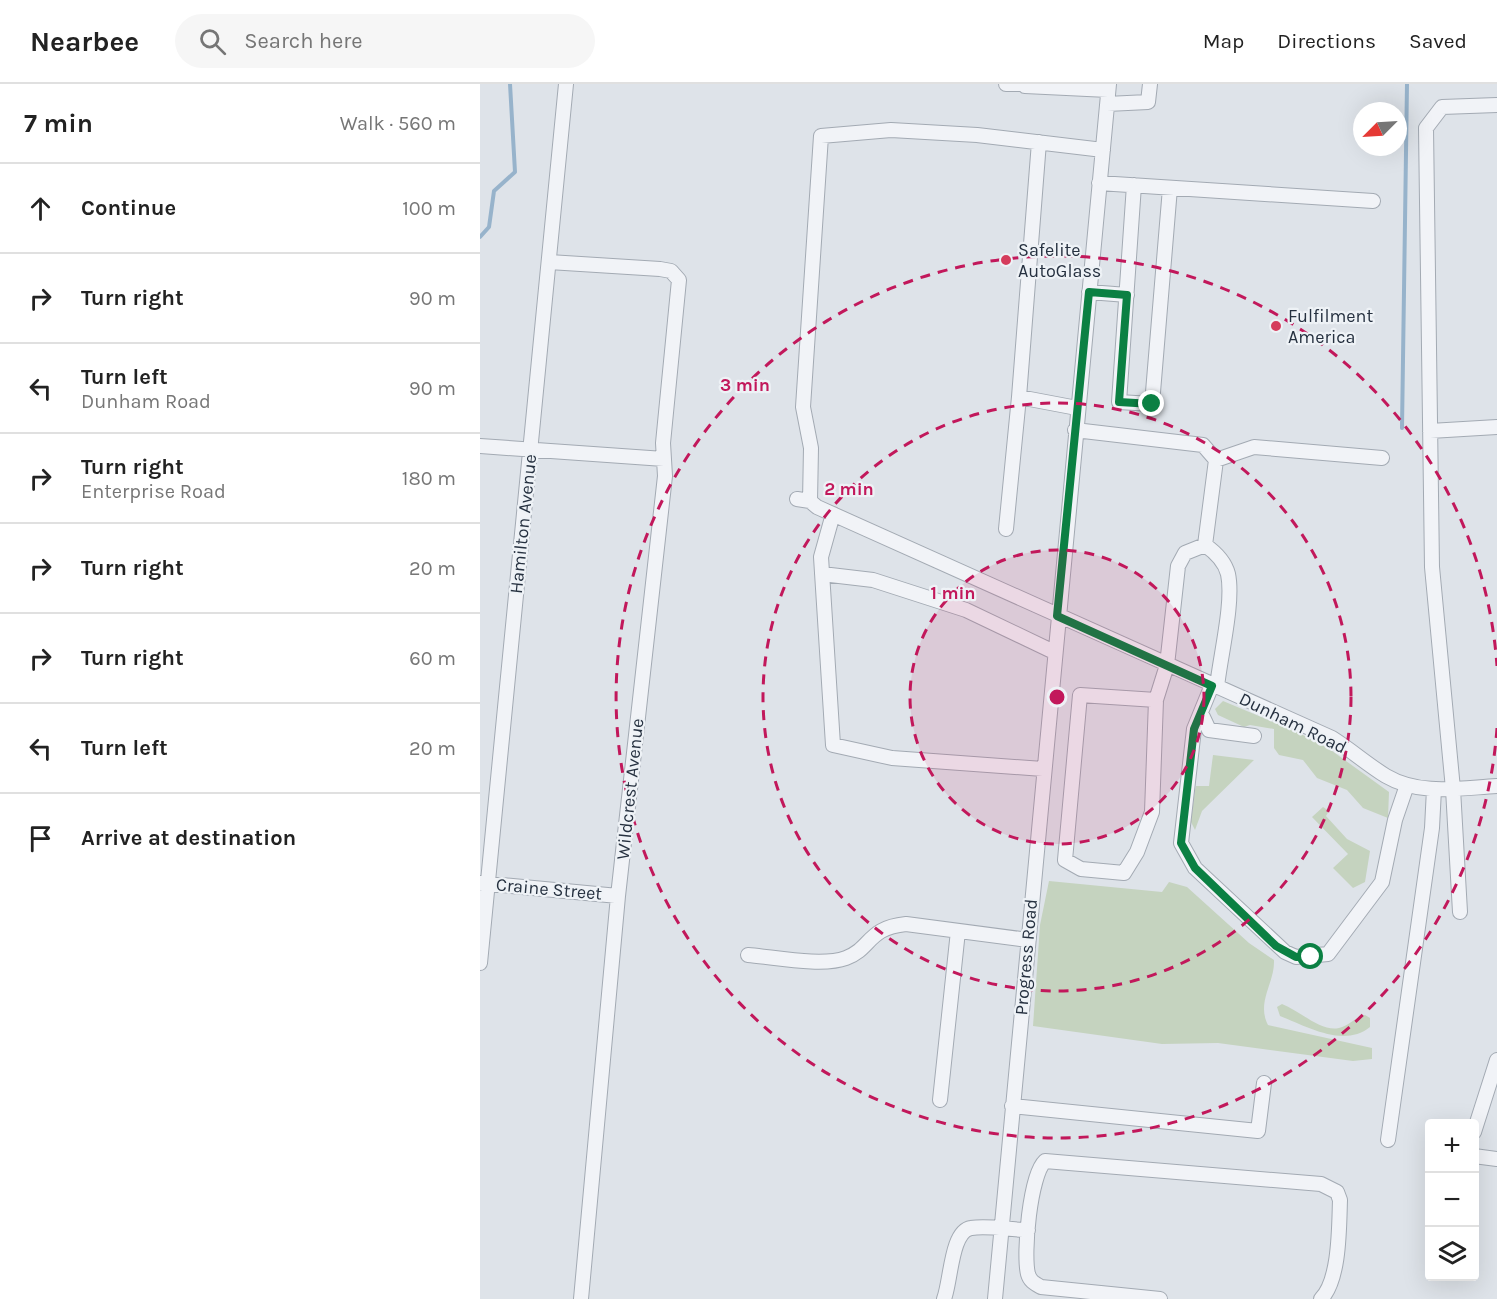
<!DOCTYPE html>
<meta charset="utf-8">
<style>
:root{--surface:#fff;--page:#f6f6f6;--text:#222;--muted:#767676;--line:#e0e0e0}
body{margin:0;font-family:Karla,sans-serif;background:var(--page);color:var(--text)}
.controls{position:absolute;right:18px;bottom:18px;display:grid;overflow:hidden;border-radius:6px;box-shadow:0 6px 24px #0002}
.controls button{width:54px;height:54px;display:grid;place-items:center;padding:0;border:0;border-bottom:2px solid var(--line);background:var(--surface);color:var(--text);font:30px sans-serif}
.compass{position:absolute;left:873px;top:18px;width:54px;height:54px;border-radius:50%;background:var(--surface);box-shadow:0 6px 24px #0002;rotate:246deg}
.stop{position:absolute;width:18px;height:18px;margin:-14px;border:4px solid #0b8043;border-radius:50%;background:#fff}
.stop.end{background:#0b8043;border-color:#fff;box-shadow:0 2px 6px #0008}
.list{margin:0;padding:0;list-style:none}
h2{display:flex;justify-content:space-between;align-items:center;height:78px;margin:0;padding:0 24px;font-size:26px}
h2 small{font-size:20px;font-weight:400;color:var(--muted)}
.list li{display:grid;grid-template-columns:39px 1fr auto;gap:18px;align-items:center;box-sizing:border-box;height:90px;padding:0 24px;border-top:2px solid var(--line)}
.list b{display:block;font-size:22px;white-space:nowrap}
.list p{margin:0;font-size:20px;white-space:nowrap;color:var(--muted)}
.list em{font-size:20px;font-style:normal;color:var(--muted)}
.icon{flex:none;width:33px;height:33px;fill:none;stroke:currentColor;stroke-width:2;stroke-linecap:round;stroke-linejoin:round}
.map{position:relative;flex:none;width:1017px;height:1215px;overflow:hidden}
header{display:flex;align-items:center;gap:36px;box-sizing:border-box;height:84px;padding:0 30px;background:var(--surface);border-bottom:2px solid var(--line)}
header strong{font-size:28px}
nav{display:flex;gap:33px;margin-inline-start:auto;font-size:21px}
.search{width:420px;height:54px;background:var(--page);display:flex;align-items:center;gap:15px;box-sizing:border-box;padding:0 21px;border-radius:33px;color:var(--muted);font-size:22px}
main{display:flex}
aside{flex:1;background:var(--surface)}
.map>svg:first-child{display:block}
.green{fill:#c5d3bf}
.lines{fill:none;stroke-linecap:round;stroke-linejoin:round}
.stream{stroke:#97b3cb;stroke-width:4}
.minor-casing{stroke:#a3aab3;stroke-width:16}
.minor{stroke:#f1f3f7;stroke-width:14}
.route{stroke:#0b8043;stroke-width:8}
.ring{fill:none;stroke:#c2185b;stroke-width:3;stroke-dasharray:10 8}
.poi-dot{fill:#d53c5c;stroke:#eef2f6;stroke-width:2}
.labels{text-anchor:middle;stroke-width:4.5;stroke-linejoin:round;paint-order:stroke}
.poi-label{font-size:18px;fill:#263140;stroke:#eef2f6;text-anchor:start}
.street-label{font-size:18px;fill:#263140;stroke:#eef2f6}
.centre{fill:#c2185b;stroke:#eef2f6;stroke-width:3}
.ring-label{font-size:18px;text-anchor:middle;font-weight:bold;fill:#c2185b;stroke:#eef2f6;stroke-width:4.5;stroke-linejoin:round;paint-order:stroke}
</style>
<header>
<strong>Nearbee</strong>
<div class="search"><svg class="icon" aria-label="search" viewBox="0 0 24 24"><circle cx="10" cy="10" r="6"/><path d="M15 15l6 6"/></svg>Search here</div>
<nav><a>Map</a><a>Directions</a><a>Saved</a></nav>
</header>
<main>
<aside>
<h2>7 min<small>Walk · 560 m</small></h2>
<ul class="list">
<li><svg class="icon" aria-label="ahead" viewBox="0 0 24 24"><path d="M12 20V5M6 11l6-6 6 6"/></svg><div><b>Continue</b></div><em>100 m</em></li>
<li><svg class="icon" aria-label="right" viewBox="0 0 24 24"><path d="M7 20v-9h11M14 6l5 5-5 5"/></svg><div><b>Turn right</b></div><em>90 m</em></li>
<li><svg class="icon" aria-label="left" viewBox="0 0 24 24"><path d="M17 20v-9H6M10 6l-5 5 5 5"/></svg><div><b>Turn left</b><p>Dunham Road</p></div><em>90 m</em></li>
<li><svg class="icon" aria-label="right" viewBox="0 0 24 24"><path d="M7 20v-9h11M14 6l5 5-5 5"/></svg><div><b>Turn right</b><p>Enterprise Road</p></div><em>180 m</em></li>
<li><svg class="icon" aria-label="right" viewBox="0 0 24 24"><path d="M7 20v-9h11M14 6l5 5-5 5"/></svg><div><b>Turn right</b></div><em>20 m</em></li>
<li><svg class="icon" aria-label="right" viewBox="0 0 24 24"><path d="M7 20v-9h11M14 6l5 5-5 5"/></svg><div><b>Turn right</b></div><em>60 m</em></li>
<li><svg class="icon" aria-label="left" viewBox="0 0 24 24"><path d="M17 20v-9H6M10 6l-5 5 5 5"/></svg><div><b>Turn left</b></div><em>20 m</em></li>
<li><svg class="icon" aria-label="arrive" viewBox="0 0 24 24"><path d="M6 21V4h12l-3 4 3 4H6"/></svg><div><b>Arrive at destination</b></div></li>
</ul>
</aside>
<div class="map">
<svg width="1017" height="1215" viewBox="0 0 1017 1215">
<rect width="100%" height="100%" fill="#dee3e9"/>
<!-- green -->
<path class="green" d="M743 617 817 648 848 664 909 708 908 734 883 724 867 706 837 694 823 676 799 671 794 664V645L770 641 764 643 738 631 735 625Z
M733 671 774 676 722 727 715 746 711 738 715 706 716 702H729Z
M843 723 849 727 846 732 867 755 890 767 885 798 873 804 853 784 868 770 832 733Z
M569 797 682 808 689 798 707 803 769 859 794 876C795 899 776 918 788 941L892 964V975L873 977 738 959 682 960 553 942 560 841Z
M802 920C820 927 841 948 859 944 869 942 875 933 885 931L890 934V943C864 964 828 943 800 932L797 923Z"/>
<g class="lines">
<!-- stream -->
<path class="stream" d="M0 153 9 143 14 107 35 88 30 0
M922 344 927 0"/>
<defs>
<path id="minor" d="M526 0H545
M545 2 628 6
M627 20 668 18 670 0
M559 58 539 313 597 324
M619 99 893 117
M654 101 639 318 672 320 690 104
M69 178 180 185 191 187 199 196 183 359 185 392 138 812 101 1215
M609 208 647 211
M595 346 723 361 736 376 725 461
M950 347 1017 343
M0 362 184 375
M736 376 774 363 902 374
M317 415 330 417 337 423 852 654C871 666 888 681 906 692 940 712 980 704 1017 702
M330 417 331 364 323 323 341 52 411 46 497 51 623 66
M353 430 341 473 353 661 412 674 563 685
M526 445 539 313
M725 461C735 468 745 478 748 490 754 518 740 573 737 603
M342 490 393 496 486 526 574 568
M732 601 714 645 701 759 715 784 805 868 816 873 848 870 902 798 915 736 927 701
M676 616 672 728 657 768 644 789 601 785 585 776 600 611 676 616 687 581 698 482 705 469 725 461
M721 629 729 646 774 652
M0 799 138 812
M980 828 973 705 952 483 946 44 962 23 1017 21
M268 871C294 873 342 883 366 874 392 864 387 844 426 840L548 856
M0 879 86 0
M460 1016 478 847
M532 1022 778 1047 784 999
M994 1048 1017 976
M908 1056 952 744 954 705
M994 1072 1017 1075
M464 1215C471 1197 471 1147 491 1144 508 1141 530 1146 548 1146
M515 1215 629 0
M680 1215 561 1203C554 1199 550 1197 548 1190 543 1170 550 1091 565 1077L841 1100 857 1108 860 1116C859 1142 860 1196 841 1215"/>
</defs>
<!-- minor casing -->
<use href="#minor" class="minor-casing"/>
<!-- minor -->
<use href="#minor" class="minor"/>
</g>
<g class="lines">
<!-- route -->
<path class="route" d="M672 320 639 318 647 211 609 208 577 532 732 602 714 645 701 759 715 784 796 862 816 873H831"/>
</g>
<!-- distance rings -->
<circle cx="577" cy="613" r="147" fill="#c2185b" fill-opacity=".12"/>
<g class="ring">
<circle cx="577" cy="613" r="147"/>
<circle cx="577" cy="613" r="294"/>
<path d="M1017 644A441 441 0 1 1 1017 582"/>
</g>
<!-- markers -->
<g class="poi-dot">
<circle cx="526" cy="176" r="6"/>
<circle cx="796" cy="242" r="6"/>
</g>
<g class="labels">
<!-- poi labels -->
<g class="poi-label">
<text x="538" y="172">Safelite<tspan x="538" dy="21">AutoGlass</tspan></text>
<text x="808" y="238">Fulfilment<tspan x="808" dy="21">America</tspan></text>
</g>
<!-- street labels -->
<g class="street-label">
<text transform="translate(43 440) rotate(-84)" y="6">Hamilton Avenue</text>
<text transform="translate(813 639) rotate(26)" y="6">Dunham Road</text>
<text transform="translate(150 705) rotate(-84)" y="6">Wildcrest Avenue</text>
<text transform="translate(69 805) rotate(5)" y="6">Craine Street</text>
<text transform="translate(546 873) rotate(-85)" y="6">Progress Road</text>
</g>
</g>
<circle cx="577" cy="613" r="9" class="centre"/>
<g class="ring-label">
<text x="265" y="307">3 min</text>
<text x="369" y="411">2 min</text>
<text x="473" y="515">1 min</text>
</g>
</svg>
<div class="controls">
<button>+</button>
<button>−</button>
<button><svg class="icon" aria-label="layers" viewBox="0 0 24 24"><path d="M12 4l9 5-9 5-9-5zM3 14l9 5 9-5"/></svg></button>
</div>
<svg class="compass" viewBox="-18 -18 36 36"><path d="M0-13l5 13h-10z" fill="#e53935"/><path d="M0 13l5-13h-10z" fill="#767676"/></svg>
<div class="stop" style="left:831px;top:873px"></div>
<div class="stop end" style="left:672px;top:320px"></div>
</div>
</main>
